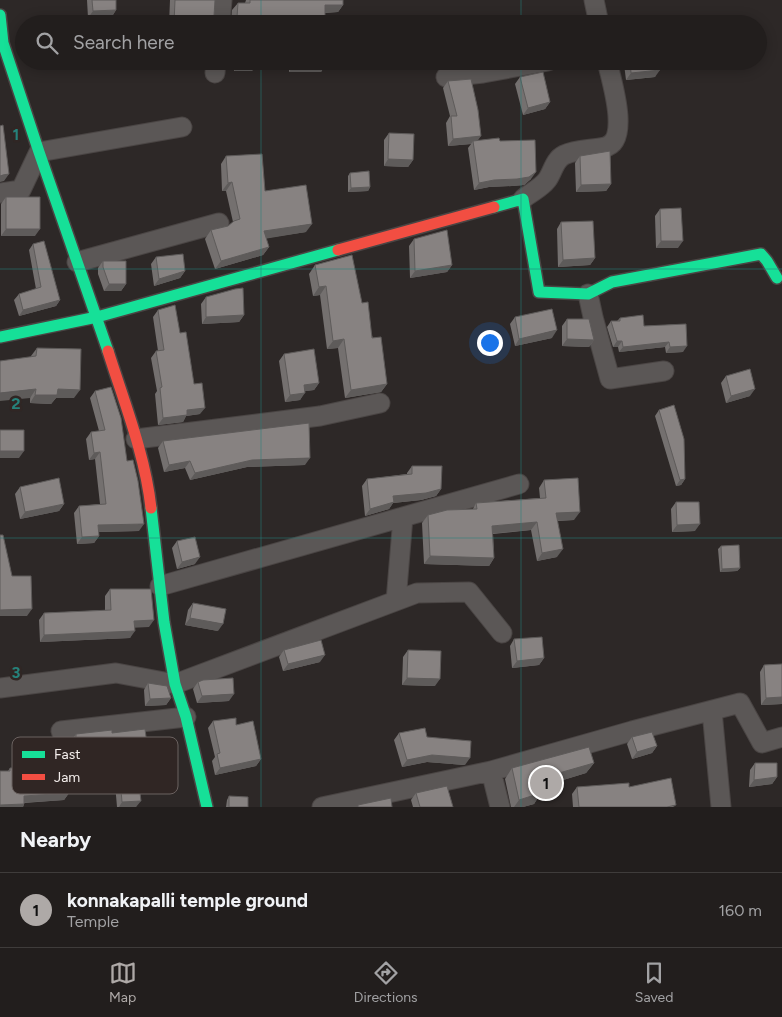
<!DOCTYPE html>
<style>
:root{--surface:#221e1d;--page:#2a2726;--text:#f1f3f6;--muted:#a2a2a4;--line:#3f3c3b;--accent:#aea9a7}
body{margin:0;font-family:Figtree,sans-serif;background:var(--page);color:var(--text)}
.you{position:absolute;left:489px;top:342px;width:18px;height:18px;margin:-12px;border:4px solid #fff;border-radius:50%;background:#1a73e8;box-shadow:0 0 0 8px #1a73e833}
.badge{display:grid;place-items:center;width:32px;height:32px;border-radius:50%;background:var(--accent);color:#111;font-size:16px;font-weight:700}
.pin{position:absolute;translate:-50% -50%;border:2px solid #fff;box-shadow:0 1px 5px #0006}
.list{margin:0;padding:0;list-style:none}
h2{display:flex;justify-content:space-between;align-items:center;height:65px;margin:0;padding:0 20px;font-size:21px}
h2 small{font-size:16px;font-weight:400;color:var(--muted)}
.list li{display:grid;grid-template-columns:32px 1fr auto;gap:15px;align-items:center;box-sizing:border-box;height:75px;padding:0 20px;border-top:1px solid var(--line)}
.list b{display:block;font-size:19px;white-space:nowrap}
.list p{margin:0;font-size:16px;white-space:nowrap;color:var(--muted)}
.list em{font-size:16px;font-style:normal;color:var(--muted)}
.icon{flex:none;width:28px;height:28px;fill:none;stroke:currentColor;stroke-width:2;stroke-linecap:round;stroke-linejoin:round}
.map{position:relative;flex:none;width:782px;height:807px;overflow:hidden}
.search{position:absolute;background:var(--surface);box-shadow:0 2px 12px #0003;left:15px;right:15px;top:15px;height:55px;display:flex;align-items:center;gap:12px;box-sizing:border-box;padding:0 18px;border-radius:28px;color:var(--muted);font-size:19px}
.sheet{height:140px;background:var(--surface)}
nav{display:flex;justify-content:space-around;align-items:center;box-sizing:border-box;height:70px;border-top:1px solid var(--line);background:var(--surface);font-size:14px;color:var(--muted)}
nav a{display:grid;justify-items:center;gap:2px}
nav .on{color:var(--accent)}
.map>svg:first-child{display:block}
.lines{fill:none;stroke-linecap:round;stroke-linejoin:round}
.street-casing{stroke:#4a4544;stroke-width:21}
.fast-casing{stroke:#4a4544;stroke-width:14}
.jam-casing{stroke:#4a4544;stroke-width:14}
.street{stroke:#5b5756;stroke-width:19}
.fast{stroke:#16e098;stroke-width:11}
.jam{stroke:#f24e42;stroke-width:11}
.wall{fill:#74706f}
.shaded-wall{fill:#5e5b5a}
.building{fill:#878281;stroke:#5e5b5a}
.grid{fill:none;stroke:#26827b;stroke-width:1;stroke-opacity:0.55}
.key{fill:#302624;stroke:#6b6260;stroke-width:1}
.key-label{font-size:14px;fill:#f4eeec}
.grid-label{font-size:16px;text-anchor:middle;font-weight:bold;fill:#26827b;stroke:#302624;stroke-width:5;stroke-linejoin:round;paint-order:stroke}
</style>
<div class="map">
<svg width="782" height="807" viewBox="0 0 782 807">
<rect width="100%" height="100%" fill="#2d2827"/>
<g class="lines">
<defs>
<path id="street" d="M594 0 599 24
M220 24 222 0
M215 73 216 61
M446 77 483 73 548 61
M0 193 21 190 39 152 182 127
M523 199C530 193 541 188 547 180 553 172 554 160 564 155 576 149 592 150 605 147 631 141 611 79 607 61
M77 262 219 223
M588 294 593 317 610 379 664 371
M136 439 320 416 380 403
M160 586 519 484
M396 601 403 517
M0 688 116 673 175 684 417 593 469 592 502 633
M712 711 721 807
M61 731 186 717
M491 771 632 731 740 703 762 743 782 737
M322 807 491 771 500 807"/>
<path id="fast" d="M0 15 3 43 39 152 108 351
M494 207 523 199 539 292 588 294 612 282 761 254 767 261 777 278
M0 337 97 317 338 250
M151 508 164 622 175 684 186 717 207 807"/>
<path id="jam" d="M338 250 494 207
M108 351C124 402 145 454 151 508"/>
</defs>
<!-- street casing -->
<use href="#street" class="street-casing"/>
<!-- fast casing -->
<use href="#fast" class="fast-casing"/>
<!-- jam casing -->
<use href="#jam" class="jam-casing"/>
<!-- street -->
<use href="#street" class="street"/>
<!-- fast -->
<use href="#fast" class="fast"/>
<!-- jam -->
<use href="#jam" class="jam"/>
</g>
<!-- wall -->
<path class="wall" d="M87 0H116V10L111 18H88Z
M170 0H215L214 16 215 22 217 24H169Z
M246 0H343V5L338 12 325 13V24H231L232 10 238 3H245Z
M62 61H81V66L78 70 62 69Z
M235 61H257V63L252 71H234Z
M289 61H326V64L321 72H289Z
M439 61H485L445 66 440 67Z
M626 61H660L655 77 626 80 624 64Z
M520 77 550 102 545 109 523 115 515 84Z
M448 81 478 140 500 141 531 179 524 185 512 186 489 187 474 190 468 148 471 144 448 146 446 123 450 116 443 88Z
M389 133 413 160 408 167 384 166V140Z
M226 156 265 191 306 232 266 238 269 247 263 255 215 269 205 239 211 230 228 226 233 222 226 191H222L221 164Z
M580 156 611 184 606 191 576 192 575 163Z
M350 173 370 187 368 191 348 192V176Z
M6 197 35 236H1V204Z
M660 209 678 248H656L655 216Z
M561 222 595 258 590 265 558 267 557 229Z
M414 239 452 265 447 272 410 278 409 246Z
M33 244 60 300 56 306 19 316 14 300 19 294 36 289 29 250Z
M156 257 185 271 180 278 154 286 151 264Z
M103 261 126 284 121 291H104L98 274V268Z
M315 265 362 303 387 384 381 392 345 398 338 348 327 349 320 295 313 296 309 274Z
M206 297 244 315 239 322 202 324 201 304Z
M158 310 180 333 194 384 200 414 186 416 183 422 158 425 155 394 157 391 151 358 156 351H158L153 317Z
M515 317 552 338 515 346 510 324Z
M620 318 644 326 686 324 683 352 666 353 665 347 619 352 618 347H613L607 327 611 321H617Z
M567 319 594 340 589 347 562 346V326Z
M37 348 74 398H56L51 404 30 403 31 356Z
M284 354 319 383 314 390 305 391 300 400 285 402 279 361Z
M726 376 750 396 726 403 721 383Z
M95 391 127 461 139 531 99 532V536L94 543 77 544 74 513 79 506 100 504 95 459 89 460 86 439 91 432 99 431 90 398Z
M659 410 685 479 681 485 676 486 655 416Z
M163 441 305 465 247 467 190 480 185 468 164 472 158 448Z
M412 466 441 489 436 496 421 500 393 503 389 509 365 516 362 486 367 479 407 474V473Z
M544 480 574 520 558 521 557 557 537 561 531 530 493 534 494 558 489 566 424 564 422 523 428 515 473 509 476 503 540 498 539 488Z
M20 487 64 504 59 511 20 519 15 494Z
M676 502 695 531 672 532 671 509Z
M177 541 195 564 177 569 172 548Z
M721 546 740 568 737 571 720 572 718 549Z
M110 589 149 627H135L130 638 40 642 39 620 44 613 105 610V596Z
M193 603 218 631 185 625 188 610Z
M514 639 544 658 539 665 512 668 510 646Z
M284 650 320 662 283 671 279 657Z
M408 650 435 686 402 685 403 657Z
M782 664V704L761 705 760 672 764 665Z
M198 682 229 701 197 703 193 689Z
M148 683 171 698 166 705 145 706 144 690Z
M213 721 236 725 261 759 256 766 215 775 212 761 215 757 208 728Z
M112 733 152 783 147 790 140 791 136 807H117L114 772H68L69 793 64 800 24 803V804L23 807H0L8 771 10 768H28L27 759 32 752 71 750V741L76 734Z
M399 733 427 737 465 765 427 762 402 767 394 740Z
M632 737 657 746 652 753 632 759 627 744Z
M594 763 586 773 540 787 541 793 534 804 523 807H511L505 779 512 768Z
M755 763 777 777 772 784 749 787 750 770Z
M577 787H629L675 807H573L572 794Z
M416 793 453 807H413L411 800Z
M229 796 248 807H226L227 800Z"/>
<!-- shaded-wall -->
<path class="shaded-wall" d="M325 5H343L338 12 319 13Z
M116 10 111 18H88L93 11Z
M353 61H392L391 62H352Z
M445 61H485L445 66 440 67Z
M240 63H257L252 71H234Z
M326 64 321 72H289L294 65Z
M65 65 81 66 78 70 62 69Z
M660 70 655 77 626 80 631 73Z
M550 102 545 109 523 115 528 108Z
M481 136 476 143 473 141 471 144 448 146 453 139Z
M388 159 413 160 408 167 384 166Z
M536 172 531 179 524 185 512 186 489 187 474 190 479 183Z
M9 174 4 181 0 182V176L3 175Z
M232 182 226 191H222L228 183Z
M611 184 606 191 576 192 581 185Z
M370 187 368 191 348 192 351 188Z
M312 224 306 232 258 240 264 231Z
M6 229H40L35 236H1Z
M661 241H683L678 248H656Z
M269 247 263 255 215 269 221 261Z
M595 258 590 265 558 267 563 260Z
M452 265 447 272 410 278 415 271Z
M185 271 180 278 154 286 159 279Z
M109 284H126L121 291H104Z
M326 286 320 295 313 296 319 287Z
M60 300 56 306 19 316 23 310Z
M244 315 239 322 202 324 206 317Z
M557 330 552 338 515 346 519 339Z
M344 339 338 348 327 349 333 341Z
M567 339 594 340 589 347 562 346Z
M617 341H622L618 347H613Z
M669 342 665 347 619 352 623 347Z
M687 346 683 352 666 353 670 347Z
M319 383 314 390 299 392 304 385Z
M387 384 381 392 345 398 351 390Z
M36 389 30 398 0 401V393Z
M58 389 80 390 74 398H56L51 404 30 403 35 395Z
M755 389 750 396 726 403 731 396Z
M305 393 300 400 285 402 290 395Z
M205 408 200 414 186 416 183 422 158 425 163 418 187 410Z
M0 451H24L19 458H0Z
M100 452 95 459 89 460 94 453Z
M310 458 305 465 247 467 190 480 195 473 252 460Z
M190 461 185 468 164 472 169 465Z
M685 479 681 485 676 486 680 480Z
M441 489 436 496 421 500 393 503 389 509 365 516 370 509 393 496Z
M64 504 59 511 20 519 25 512Z
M580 512 574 520 551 521 556 513Z
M537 522 531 530 487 534 492 526Z
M144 524 139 531 94 532 98 525Z
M700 524 695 531 672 532 677 525Z
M99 536 94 543 77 544 82 537Z
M563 549 557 557 537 561 542 553Z
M430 556 494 558 489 566 424 564Z
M200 557 195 564 177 569 182 562Z
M740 568 737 571 720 572 722 569Z
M32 609 27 616H0V610Z
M190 618 223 624 218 631 185 625Z
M154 620 149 627 129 628 134 621Z
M135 631 130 638 40 642 44 635Z
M325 655 320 662 283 671 288 664Z
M544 658 539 665 512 668 517 661Z
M407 678 440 679 435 686 402 685Z
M234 694 229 701 197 703 202 696Z
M782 697V704L761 705 766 698Z
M171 698 166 705 145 706 150 699Z
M657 746 652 753 632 759 637 752Z
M432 755 470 758 465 765 427 762 402 767 407 760Z
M261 759 256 766 215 775 220 768Z
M594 763 586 773 531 790 538 779Z
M33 765H39L34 772H28Z
M68 765H119L114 772H63Z
M777 777 772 784 749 787 754 780Z
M152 783 147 790 134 792 139 785Z
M69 793 64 800 19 803 24 796Z
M541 793 534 804 523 807H514L519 800Z
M141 801 136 807H119L122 802Z
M24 804 23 807H0V805Z"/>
<!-- building -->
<path class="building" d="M92 0H116V10L93 11Z
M175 0H215L214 16 215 22 217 24H174Z
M250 0H343V5H325V24H233L235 22 237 17 238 3H250Z
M65 61H81V66L65 65Z
M240 61H257V63H240Z
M294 61H326V64L294 65Z
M630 61H660V70L631 73Z
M543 72 550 102 528 108 520 77Z
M471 79 478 110 481 136 453 139 451 116H457L448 81Z
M3 125 9 174 3 175 0 176V126Z
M389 133 414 134 413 160 388 159Z
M499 138 500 141 535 140 536 172 529 177 517 179 494 180 479 183 473 141Z
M610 151 611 184 581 185 580 156Z
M262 154 265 191 306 185 312 224 264 231 269 247 221 261 211 230 228 226 234 221 240 219 232 182 228 183 226 156Z
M369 171 370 187 351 188 350 173Z
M6 197H40V229H6Z
M681 208 683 241H661L660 209Z
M593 221 595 258 563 260 561 222Z
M447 230 452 265 415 271 414 239Z
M44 241 60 300 23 310 19 294 41 287 33 244Z
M183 254 185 271 159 279 156 257Z
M352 255 362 303 368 302 372 338 381 337 387 384 351 390 344 339 333 341 326 286 319 287 315 265Z
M103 261H126V284H109L103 267Z
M243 288 244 315 206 317V297L235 289Z
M175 305 180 333 186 332 194 384 202 383 205 408 187 410V415L163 418 160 388 162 387 156 351 164 350 158 310Z
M552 309 557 330 519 339 515 317Z
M643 315 644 326 686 324 687 346 670 347 669 342 623 347 622 341H617L611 321H620V318Z
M567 319H589L594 340 567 339Z
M37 348 81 349 80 390 58 389 57 395H35L36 389 0 393V361L36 356Z
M314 349 319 383 304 385 305 393 290 395 284 354Z
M750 369 755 389 731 396 726 376Z
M111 387 121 418 127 461 133 460 138 481 144 524 98 525 99 536 82 537 79 506 106 504 100 452 94 453 91 432 105 430 95 391Z
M674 405 684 439 685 479 680 480 659 410Z
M309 423 310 458 252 460 195 473 190 461 169 465 163 441Z
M0 430H24V451H0Z
M412 466H442L441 489 426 493 393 496 394 502 370 509 367 479 412 474Z
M59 478 64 504 25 512 20 487Z
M578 478 580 512 556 513 563 549 542 553 537 522 492 526 494 558 430 556 428 515 447 510 477 509 476 503 546 498 544 480Z
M676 502H699L700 524 677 525Z
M0 535H3L12 576H31L32 609 0 610Z
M195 537 200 557 182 562 177 541Z
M739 545 740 568 722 569 721 546Z
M110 589H151L154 620 134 621 135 631 44 635V613L111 610Z
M193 603 226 609 223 624 190 618Z
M542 637 544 658 517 661 514 639Z
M321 640 325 655 288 664 284 650Z
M408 650 441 651 440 679 407 678Z
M782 664V697L766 698 764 665Z
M233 678 234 694 202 696 198 682 203 680Z
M148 683 167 686 171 698 150 699Z
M236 718V725L253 721 261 759 220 768 217 754 220 753 213 721Z
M425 728 427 737 471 741 470 758 432 755 407 760 399 733Z
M145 729 152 783 139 785 141 801 122 802 119 765H68L69 793 24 796V804L0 805V771H10V768H39V765H33L32 752 76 750V734L112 730V733Z
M652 732 657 746 637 752 632 737Z
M589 747 594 763 538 779 541 793 519 800 512 768Z
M755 763H777V777L754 780Z
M671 778 676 805 667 807H579L577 787 629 783V787Z
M447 786 453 807H420L416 793Z
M229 796 248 797V807H229Z
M391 798 392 807H358V805Z"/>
<!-- grid -->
<path class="grid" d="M261 0V24M521 0V24M261 61V807M521 61V807M0 269H782M0 538H782"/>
<!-- legend -->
<rect x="12" y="737" width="166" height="57" rx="8" class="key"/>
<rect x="22" y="751" width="23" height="7" fill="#16e098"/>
<rect x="22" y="774" width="23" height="6" fill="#f24e42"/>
<g class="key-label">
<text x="54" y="759">Fast</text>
<text x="54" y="782">Jam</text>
</g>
<g class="grid-label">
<text x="16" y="140">1</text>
<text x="16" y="409">2</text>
<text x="16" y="678">3</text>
</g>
</svg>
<div class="you"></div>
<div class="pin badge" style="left:546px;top:783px">1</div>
<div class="search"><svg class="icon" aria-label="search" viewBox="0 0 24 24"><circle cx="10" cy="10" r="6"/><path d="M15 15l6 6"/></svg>Search here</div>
</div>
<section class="sheet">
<h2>Nearby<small></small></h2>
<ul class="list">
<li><span class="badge">1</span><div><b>konnakapalli temple ground</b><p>Temple</p></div><em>160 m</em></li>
</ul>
</section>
<nav>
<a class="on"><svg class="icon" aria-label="map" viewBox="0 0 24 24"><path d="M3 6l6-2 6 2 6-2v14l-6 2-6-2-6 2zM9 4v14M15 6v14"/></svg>Map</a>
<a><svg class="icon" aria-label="directions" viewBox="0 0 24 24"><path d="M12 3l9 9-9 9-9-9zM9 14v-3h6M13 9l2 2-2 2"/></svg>Directions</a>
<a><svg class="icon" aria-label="saved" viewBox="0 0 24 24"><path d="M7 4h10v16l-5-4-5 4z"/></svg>Saved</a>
</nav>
